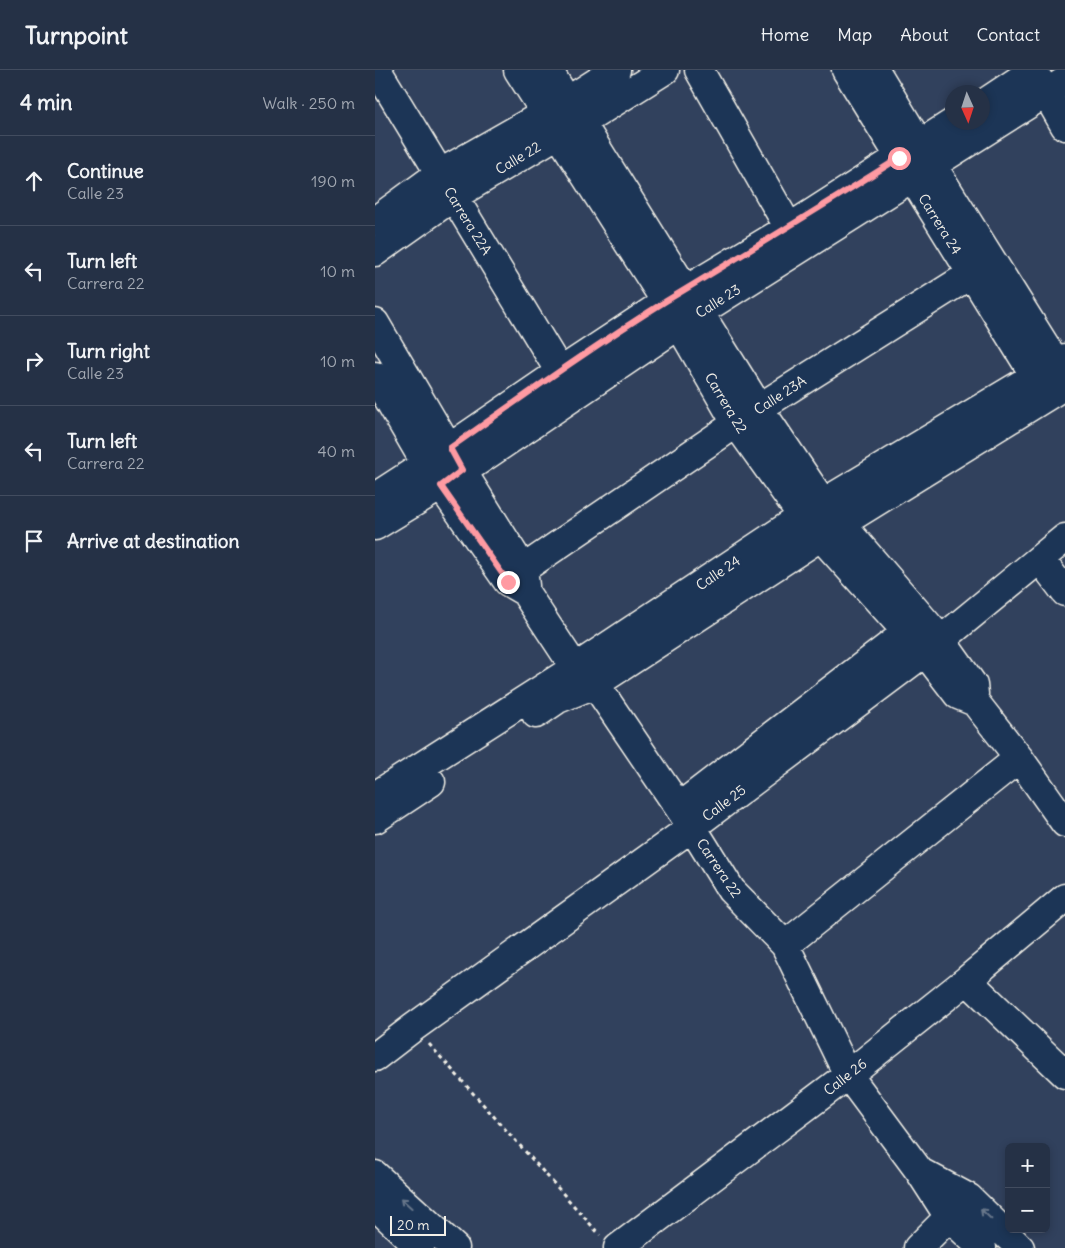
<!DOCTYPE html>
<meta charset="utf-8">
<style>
:root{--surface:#253146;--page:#2d394d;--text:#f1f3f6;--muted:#a3a9b3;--line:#424c5f}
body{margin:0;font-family:Delius,sans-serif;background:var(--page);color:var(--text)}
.controls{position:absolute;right:15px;bottom:15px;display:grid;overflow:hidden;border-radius:8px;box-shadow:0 2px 8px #0003}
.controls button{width:45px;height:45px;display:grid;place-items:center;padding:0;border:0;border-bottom:1px solid var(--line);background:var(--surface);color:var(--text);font:25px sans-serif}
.compass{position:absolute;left:570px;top:15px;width:45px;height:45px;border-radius:50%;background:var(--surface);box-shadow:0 2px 8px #0003;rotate:177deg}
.scale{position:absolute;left:15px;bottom:12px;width:56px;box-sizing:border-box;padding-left:5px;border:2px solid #f4f1e8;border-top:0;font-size:14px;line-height:18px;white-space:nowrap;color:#f4f1e8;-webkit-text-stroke:4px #1d3557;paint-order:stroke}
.stop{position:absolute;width:15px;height:15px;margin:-11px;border:4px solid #ff9aa2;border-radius:50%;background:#fff}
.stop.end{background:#ff9aa2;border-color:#fff;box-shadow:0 1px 5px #0008}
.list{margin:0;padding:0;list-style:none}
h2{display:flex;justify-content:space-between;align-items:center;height:65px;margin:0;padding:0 20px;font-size:21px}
h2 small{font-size:16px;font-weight:400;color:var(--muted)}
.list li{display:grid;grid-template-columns:32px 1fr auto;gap:15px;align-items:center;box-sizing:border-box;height:90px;padding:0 20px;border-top:1px solid var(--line)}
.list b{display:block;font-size:19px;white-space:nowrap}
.list p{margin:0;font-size:16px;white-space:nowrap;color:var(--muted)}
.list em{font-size:16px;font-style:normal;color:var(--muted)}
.icon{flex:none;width:28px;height:28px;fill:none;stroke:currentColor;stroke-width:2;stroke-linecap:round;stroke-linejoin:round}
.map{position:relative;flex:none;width:690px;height:1178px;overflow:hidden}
header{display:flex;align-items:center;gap:30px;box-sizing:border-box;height:70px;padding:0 25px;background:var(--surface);border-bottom:1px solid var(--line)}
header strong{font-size:24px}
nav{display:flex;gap:28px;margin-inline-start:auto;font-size:18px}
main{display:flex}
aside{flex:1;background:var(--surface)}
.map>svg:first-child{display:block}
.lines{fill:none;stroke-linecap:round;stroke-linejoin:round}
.minor-casing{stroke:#f4f1e8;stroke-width:31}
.path{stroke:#f4f1e8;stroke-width:3;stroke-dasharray:4 4;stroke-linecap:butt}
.minor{stroke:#1d3557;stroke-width:28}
.oneway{stroke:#68778a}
.route{stroke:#ff9aa2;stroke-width:6}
.labels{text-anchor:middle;stroke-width:4.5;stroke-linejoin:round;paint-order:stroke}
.street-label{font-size:14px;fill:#f4f1e8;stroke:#1d3557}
</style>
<header>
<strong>Turnpoint</strong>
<nav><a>Home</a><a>Map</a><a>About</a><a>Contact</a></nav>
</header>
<main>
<aside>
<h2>4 min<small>Walk · 250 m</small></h2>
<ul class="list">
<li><svg class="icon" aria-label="ahead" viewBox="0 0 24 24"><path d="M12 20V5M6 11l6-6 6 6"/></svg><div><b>Continue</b><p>Calle 23</p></div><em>190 m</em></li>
<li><svg class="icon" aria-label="left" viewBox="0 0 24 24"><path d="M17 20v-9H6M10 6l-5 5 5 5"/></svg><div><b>Turn left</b><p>Carrera 22</p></div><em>10 m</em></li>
<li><svg class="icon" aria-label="right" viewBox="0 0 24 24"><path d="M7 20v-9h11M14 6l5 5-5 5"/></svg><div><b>Turn right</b><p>Calle 23</p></div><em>10 m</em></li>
<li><svg class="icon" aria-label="left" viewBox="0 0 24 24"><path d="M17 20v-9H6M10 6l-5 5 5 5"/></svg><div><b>Turn left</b><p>Carrera 22</p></div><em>40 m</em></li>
<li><svg class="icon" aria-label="arrive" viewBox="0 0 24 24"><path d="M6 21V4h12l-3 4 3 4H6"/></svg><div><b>Arrive at destination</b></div></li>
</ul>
</aside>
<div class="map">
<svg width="690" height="1178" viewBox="0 0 690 1178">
<rect width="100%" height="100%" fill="#31415d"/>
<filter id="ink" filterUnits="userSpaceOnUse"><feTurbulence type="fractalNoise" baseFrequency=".02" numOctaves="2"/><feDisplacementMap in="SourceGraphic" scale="10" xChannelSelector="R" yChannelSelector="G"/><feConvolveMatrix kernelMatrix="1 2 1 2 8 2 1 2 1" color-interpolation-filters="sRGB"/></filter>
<g filter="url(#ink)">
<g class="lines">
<defs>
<path id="minor" d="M2 0 185 302
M143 0 291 232 361 353 428 447 550 582 583 625 600 632 644 688 690 753
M173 0 384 338 448 433 566 570 598 615 599 624
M324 0 414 158
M471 0 660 306
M500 0 557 95 681 293
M658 0 690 56
M608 34 659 0
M0 151 64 104 192 31 241 0
M0 182 79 126 183 64 206 53 290 0
M0 253 87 401 148 499 150 516
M0 306 51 394 133 512 150 522 200 598 220 614 317 757 356 820 410 875 473 1005 545 1102 574 1147 607 1178
M0 427 51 394 185 302 291 232 414 158 579 52
M0 456 66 416 304 255 690 11
M665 489 690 522
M148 499 384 338 617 191
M161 644 183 629 220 614 465 454 690 315
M0 726 200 598 448 433 690 288
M304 737 532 562
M0 749 56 712
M410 875 644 688
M592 910 690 1004
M0 987 39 957 317 757 566 570 690 468
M547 1103 594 1128 645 1178
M0 1105 80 1178
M0 1135 45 1178
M243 1178 473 1005 592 910 690 828
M543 1178 574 1147"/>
</defs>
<!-- minor casing -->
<use href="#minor" class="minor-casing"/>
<!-- path -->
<path class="path" d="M54 974 225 1165"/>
<!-- minor -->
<use href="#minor" class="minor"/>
</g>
<!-- one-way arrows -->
<defs><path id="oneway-shaft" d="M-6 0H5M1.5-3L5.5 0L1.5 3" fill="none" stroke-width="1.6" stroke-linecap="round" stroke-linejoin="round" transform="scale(1.25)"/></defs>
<g class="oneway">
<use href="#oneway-shaft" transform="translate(31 1133) rotate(-138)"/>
<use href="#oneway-shaft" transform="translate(611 1144) rotate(-136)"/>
</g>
</g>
<g class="lines" filter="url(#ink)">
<!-- route -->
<path class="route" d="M133 512 66 416 87 400 75 378C146 328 217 277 291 231 369 184 447 137 524 88"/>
</g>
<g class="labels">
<!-- street labels -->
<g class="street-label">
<text transform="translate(143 88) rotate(-31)" y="5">Calle 22</text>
<text transform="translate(93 151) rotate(58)" y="5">Carrera 22A</text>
<text transform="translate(565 154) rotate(58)" y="5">Carrera 24</text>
<text transform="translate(343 231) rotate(-32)" y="5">Calle 23</text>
<text transform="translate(405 325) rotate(-33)" y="5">Calle 23A</text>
<text transform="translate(351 333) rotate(59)" y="5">Carrera 22</text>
<text transform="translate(343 503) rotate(-34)" y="5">Calle 24</text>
<text transform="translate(349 733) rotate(-37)" y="5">Calle 25</text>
<text transform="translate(344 798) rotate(56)" y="5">Carrera 22</text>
<text transform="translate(470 1007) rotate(-38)" y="5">Calle 26</text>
</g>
</g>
</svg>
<div class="controls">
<button>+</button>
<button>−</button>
</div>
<svg class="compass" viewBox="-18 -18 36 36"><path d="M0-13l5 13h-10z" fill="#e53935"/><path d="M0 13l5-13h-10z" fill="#a3a9b3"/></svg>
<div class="scale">20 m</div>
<div class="stop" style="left:524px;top:88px"></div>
<div class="stop end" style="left:133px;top:512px"></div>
</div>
</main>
